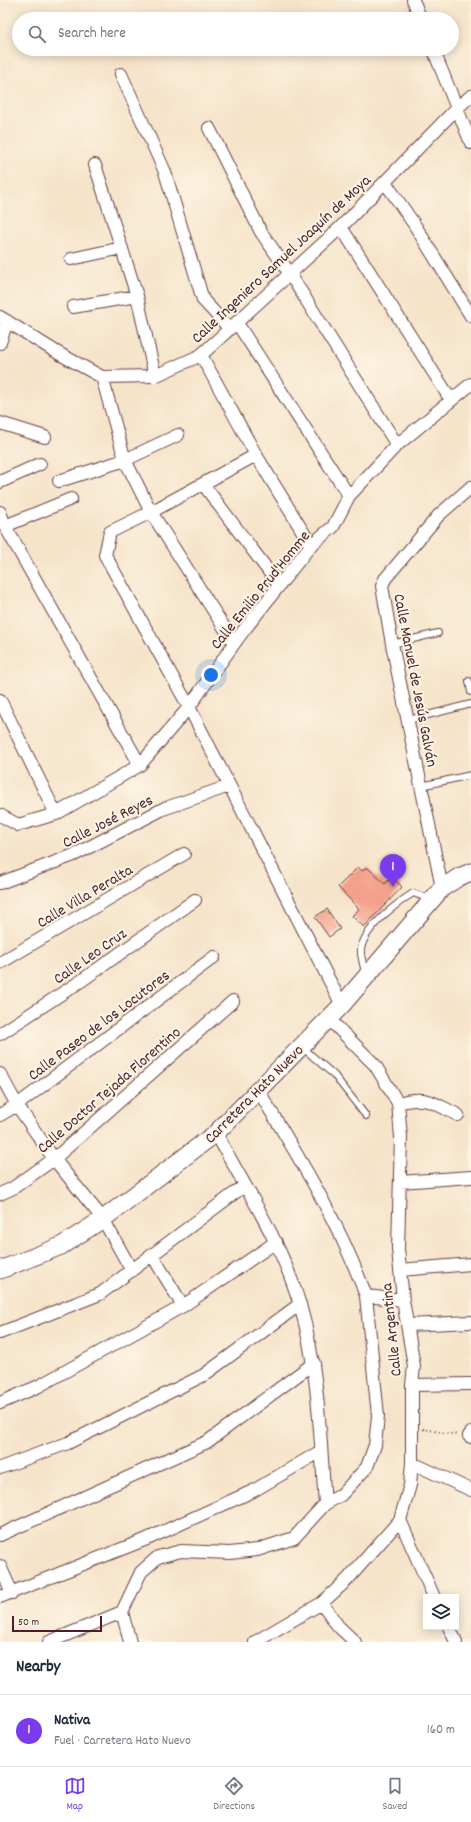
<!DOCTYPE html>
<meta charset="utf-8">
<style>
:root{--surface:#fff;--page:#f6f6f7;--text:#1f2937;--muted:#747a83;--line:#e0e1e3;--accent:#7c3aed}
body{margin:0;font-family:Dekko,sans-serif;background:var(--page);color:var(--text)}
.controls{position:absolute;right:12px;bottom:12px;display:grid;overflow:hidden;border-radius:0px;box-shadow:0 2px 10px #0003}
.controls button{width:36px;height:36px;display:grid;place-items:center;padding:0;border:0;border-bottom:1px solid var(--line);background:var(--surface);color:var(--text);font:20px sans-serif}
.scale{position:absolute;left:12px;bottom:10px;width:90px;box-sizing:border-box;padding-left:4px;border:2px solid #4a1f2b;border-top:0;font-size:11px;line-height:14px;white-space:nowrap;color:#4a1f2b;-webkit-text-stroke:3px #fcf5e5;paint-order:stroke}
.you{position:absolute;left:211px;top:675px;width:14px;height:14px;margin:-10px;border:3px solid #fff;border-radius:50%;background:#1a73e8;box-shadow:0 0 0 6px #1a73e833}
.badge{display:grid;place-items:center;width:26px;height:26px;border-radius:50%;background:var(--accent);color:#fff;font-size:13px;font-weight:700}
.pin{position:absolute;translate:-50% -33px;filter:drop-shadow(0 1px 2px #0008)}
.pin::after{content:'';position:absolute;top:21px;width:14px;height:12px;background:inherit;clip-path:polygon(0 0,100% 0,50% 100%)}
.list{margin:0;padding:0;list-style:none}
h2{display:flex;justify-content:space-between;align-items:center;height:52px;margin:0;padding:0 16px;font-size:17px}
h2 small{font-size:13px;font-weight:400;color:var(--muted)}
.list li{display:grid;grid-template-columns:26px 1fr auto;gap:12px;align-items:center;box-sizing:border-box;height:72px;padding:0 16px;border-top:1px solid var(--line)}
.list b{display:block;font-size:15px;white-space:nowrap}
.list p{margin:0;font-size:13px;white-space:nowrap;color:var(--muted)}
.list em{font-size:13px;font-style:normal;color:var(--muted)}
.icon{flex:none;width:22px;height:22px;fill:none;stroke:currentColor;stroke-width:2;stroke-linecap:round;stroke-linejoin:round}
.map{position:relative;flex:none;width:471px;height:1642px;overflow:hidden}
.search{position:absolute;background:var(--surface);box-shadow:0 2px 10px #0003;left:12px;right:12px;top:12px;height:44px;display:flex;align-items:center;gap:10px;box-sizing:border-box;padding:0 14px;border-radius:22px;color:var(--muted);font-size:15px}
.sheet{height:124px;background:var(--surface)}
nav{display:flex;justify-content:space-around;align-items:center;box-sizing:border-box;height:56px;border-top:1px solid var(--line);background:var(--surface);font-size:11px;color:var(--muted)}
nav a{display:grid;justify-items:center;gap:2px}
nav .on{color:var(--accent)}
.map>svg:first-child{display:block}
.building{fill:#f3a18b}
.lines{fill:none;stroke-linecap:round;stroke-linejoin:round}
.lane-casing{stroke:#643d43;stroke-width:8}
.street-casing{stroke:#643d43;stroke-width:14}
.secondary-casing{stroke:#643d43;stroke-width:19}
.path{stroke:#643d43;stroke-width:2;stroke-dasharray:1 3;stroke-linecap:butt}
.lane{stroke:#fff;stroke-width:6}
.street{stroke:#fff;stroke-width:12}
.secondary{stroke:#fff;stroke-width:17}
.labels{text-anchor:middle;stroke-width:4;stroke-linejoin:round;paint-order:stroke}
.street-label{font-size:16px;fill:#4a1f2b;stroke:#fcf5e5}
</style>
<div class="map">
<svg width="471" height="1642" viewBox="0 0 471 1642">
<rect width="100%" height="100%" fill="#fcf5e5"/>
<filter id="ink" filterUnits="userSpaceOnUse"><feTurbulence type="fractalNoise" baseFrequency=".025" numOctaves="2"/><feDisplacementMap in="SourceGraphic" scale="8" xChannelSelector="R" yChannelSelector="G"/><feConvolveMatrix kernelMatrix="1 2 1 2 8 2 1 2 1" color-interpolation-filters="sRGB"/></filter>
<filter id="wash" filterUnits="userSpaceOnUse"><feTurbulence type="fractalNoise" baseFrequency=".012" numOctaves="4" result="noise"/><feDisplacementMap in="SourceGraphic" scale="16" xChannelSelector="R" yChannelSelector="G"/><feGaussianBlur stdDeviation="0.9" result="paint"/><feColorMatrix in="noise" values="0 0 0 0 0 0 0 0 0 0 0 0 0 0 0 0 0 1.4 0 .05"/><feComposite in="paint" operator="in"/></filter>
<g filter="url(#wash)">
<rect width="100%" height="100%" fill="#f6e4ca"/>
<g id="blocks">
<!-- building -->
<path class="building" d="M358 867 362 871 367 867 385 884 392 877 402 887 364 927 352 916 359 909 338 887Z
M327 909 340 929 329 937 315 917Z"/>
</g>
</g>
<g filter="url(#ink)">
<use href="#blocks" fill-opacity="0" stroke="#643d43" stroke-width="1"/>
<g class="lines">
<defs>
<path id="lane" d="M392 644 438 633
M469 681 471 692
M408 720 471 704
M421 786 471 775
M365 973C364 966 360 956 361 949 365 927 396 904 413 893L430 899
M302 1047 334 1075 366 1116"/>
<path id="street" d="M413 0 421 19
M433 49 471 143
M121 74 165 172 203 300 229 328
M209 128 261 232 290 274 397 445
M95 165 137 296 155 376
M385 182 414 224 471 316
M341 227 451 400
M71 259 122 248
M73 307 137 296
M0 317 58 353 102 377 155 376 201 355 341 227 457 108 471 96
M237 323 349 496
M0 343 7 321
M201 355 256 455 311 545
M102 377 125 460 151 512 234 643
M0 423 45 437
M256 455 151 512 110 532 105 555 189 707 342 1005
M59 481 125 460 178 435
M0 482 40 464
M203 484 279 585
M0 512 5 526 140 765
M5 526 71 499
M0 700 56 814
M0 815 18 825 56 814 140 765 189 707 241 634 311 545 333 527 349 496 397 445 471 384
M0 883 74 855 163 809 229 786
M442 888 392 644 382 586 385 579 439 515 471 487
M0 963 184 854
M0 1034 81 981 195 900
M0 1074 17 1105 54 1159 103 1219 132 1271
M258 1090C299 1158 339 1221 366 1296L403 1300
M398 1103C427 1095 433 1103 458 1115
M0 1115 17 1105 214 957
M400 1182 471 1177
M0 1194 13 1188 54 1159 233 1001
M152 1255 183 1306
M400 1270 471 1264
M408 1325 471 1322
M0 1333 100 1294 244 1186
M412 1385 471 1384
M0 1403 39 1386 183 1306 276 1242
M471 1433 469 1436 471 1437
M412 1463 471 1490
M0 1468 68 1443 204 1375 300 1304
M325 1504 341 1495 367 1467 375 1445 378 1416 366 1296
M400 1520 434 1597
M0 1535 207 1442 314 1363
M0 1566 12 1593
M0 1597 147 1539 253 1491 321 1451
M322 1603 338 1626 355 1642
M122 1612 130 1642
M449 1627 456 1642
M49 1642 122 1612 141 1572 158 1557 181 1551 230 1553 257 1550 294 1538 325 1504C320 1437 319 1369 300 1305 282 1243 246 1189 216 1133
M255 1642 322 1603 347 1580 400 1520 410 1485 412 1463V1385L414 1366 403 1300 398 1249 401 1137 398 1103 375 1065 328 1018"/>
<path id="secondary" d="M0 1270 61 1246 103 1219 216 1133 342 1005 442 888 459 877 471 872"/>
</defs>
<!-- lane casing -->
<use href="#lane" class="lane-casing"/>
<!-- street casing -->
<use href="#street" class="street-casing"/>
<!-- secondary casing -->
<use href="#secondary" class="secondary-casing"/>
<!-- path -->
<path class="path" d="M423 1429 458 1435"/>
<!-- lane -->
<use href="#lane" class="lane"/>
<!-- street -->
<use href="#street" class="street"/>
<!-- secondary -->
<use href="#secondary" class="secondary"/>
</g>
</g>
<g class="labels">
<!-- street labels -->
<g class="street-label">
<text transform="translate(280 258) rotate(-43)" y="6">Calle Ingeniero Samuel Joaquín de Moya</text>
<text transform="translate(259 589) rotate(-51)" y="6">Calle Emilio Prud'Homme</text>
<text transform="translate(417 680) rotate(79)" y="6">Calle Manuel de Jesús Galván</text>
<text transform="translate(107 820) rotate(-27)" y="6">Calle José Reyes</text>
<text transform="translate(84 895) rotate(-31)" y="6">Calle Villa Peralta</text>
<text transform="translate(89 955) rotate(-35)" y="6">Calle Leo Cruz</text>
<text transform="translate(98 1024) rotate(-37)" y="6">Calle Paseo de los Locutores</text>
<text transform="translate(108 1089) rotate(-41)" y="6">Calle Doctor Tejada Florentino</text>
<text transform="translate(253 1093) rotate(-45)" y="6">Carretera Hato Nuevo</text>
<text transform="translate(390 1330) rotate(-96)" y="6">Calle Argentina</text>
</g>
</g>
</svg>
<div class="controls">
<button><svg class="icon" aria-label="layers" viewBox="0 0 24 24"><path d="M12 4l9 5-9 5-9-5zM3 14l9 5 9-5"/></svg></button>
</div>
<div class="scale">50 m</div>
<div class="you"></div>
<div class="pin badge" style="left:393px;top:887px">1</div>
<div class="search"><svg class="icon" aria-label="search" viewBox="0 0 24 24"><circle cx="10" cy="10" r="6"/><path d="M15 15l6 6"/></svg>Search here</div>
</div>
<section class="sheet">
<h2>Nearby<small></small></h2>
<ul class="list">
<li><span class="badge">1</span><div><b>Nativa</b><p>Fuel · Carretera Hato Nuevo</p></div><em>160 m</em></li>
</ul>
</section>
<nav>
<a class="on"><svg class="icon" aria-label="map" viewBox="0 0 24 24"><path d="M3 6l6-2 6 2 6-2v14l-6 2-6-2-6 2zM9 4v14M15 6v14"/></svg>Map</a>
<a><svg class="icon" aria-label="directions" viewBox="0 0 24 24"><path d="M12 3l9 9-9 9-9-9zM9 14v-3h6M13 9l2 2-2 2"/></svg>Directions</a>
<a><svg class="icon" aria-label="saved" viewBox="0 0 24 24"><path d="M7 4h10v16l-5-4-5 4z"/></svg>Saved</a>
</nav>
